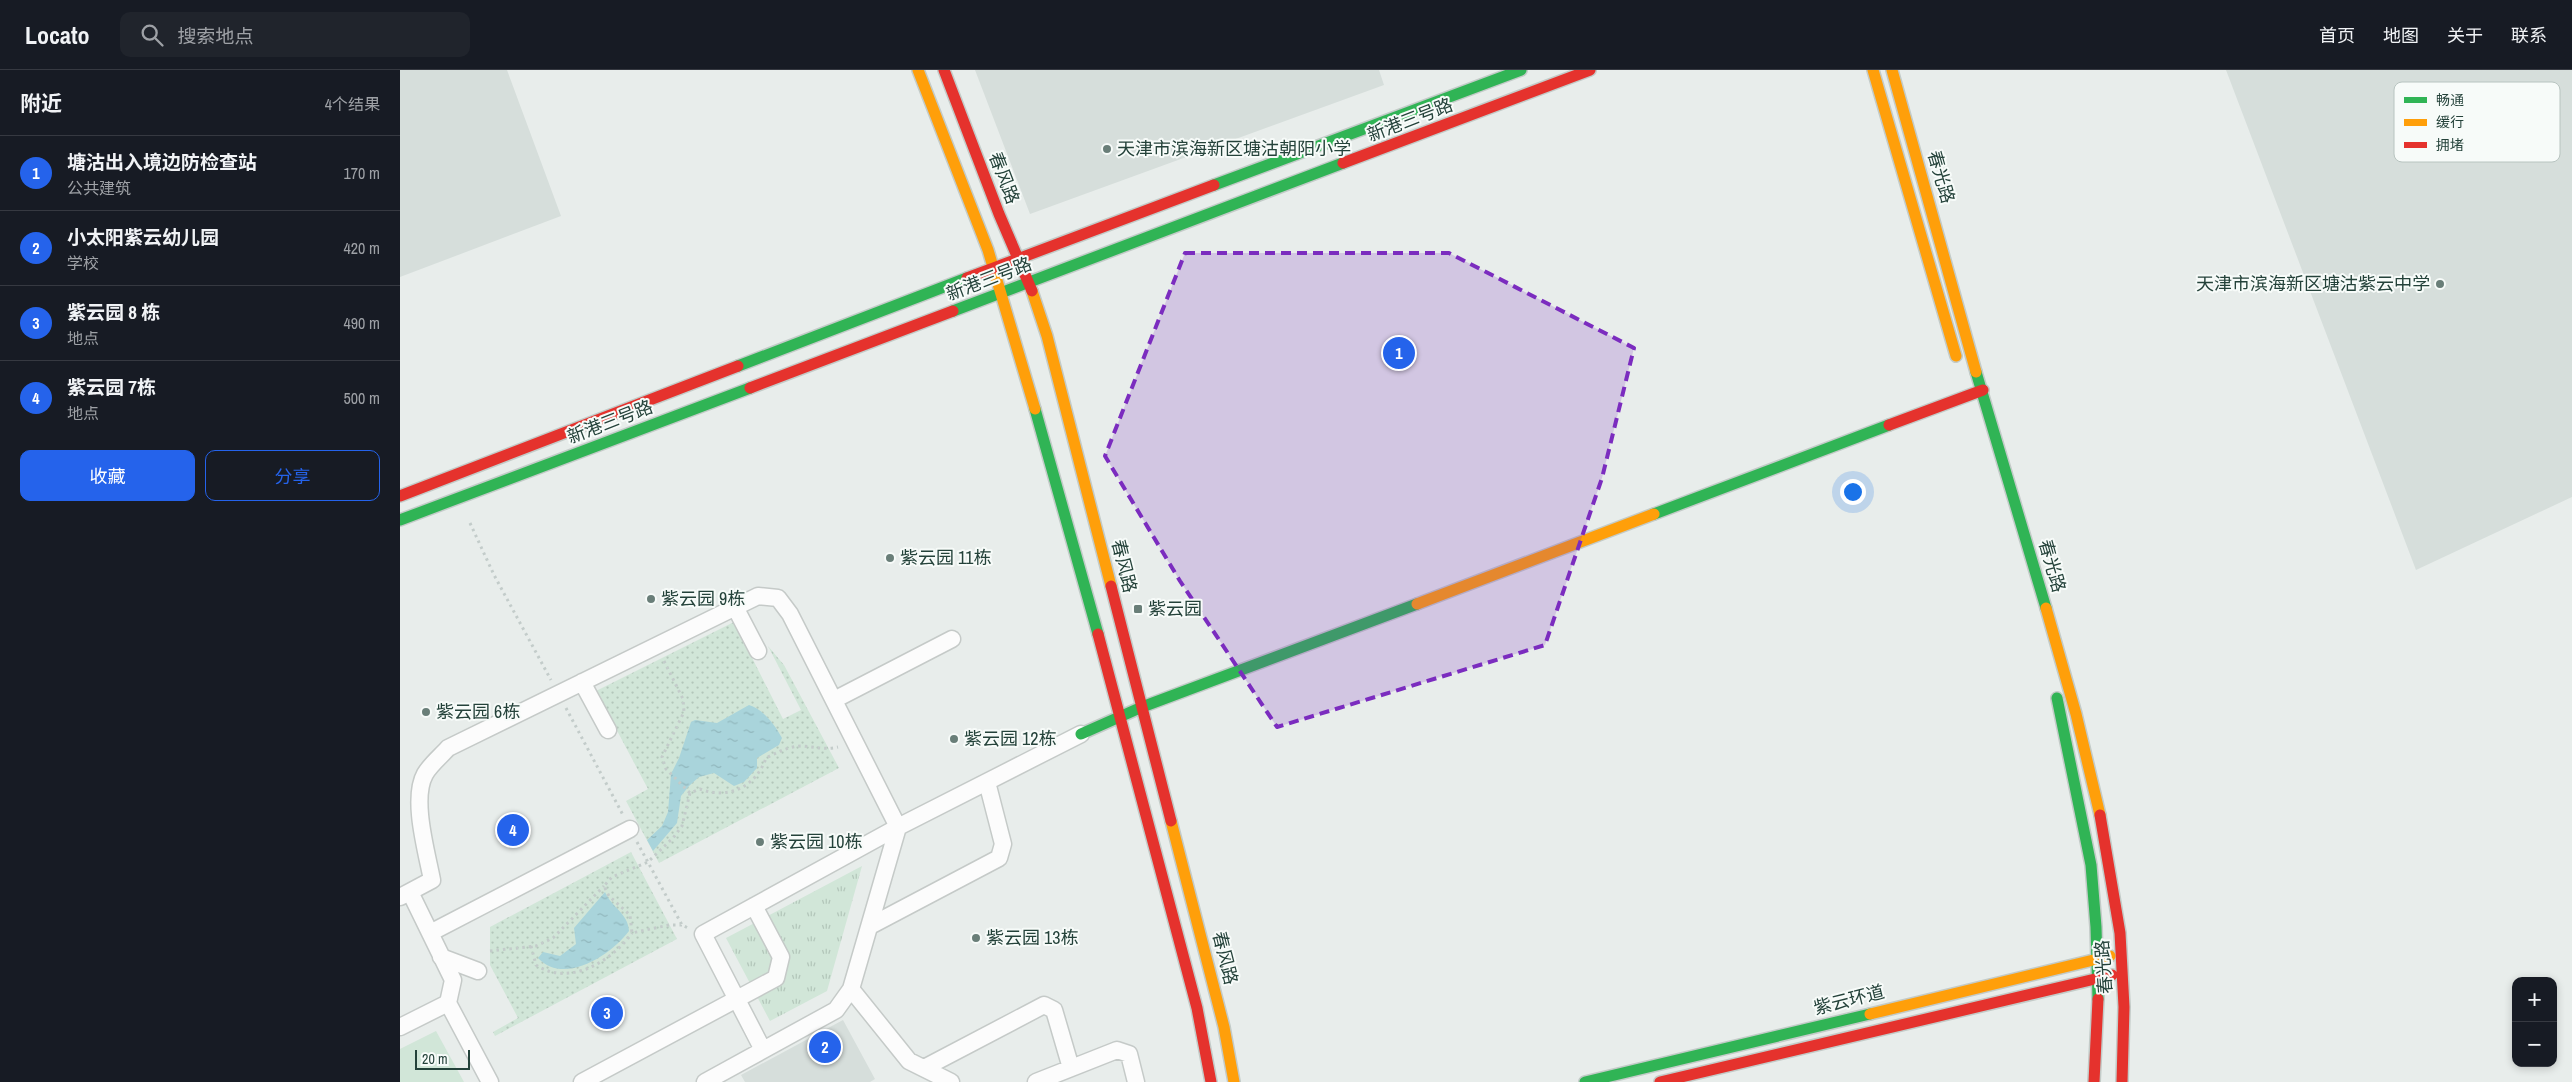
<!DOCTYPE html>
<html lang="zh">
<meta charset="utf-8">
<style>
:root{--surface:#171b24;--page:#20242c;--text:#f1f3f6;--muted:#9ea1a6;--line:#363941;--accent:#2563eb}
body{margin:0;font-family:"Archivo Narrow","Noto Sans SC",sans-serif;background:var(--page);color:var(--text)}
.controls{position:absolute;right:15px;bottom:15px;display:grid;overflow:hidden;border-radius:10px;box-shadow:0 2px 8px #0003}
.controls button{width:45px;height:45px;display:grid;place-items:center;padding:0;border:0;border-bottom:1px solid var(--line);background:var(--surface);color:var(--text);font:25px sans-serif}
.scale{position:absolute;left:15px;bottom:12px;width:55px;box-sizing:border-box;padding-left:5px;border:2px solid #24423a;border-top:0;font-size:14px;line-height:18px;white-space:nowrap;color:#24423a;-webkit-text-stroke:4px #f7fbf9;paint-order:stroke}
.you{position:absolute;left:1452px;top:421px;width:18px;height:18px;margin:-12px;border:4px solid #fff;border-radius:50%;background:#1a73e8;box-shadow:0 0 0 8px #1a73e833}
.badge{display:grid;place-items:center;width:32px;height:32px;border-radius:50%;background:var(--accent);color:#fff;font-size:16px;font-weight:700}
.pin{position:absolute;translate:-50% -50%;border:2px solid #fff;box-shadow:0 1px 5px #0006}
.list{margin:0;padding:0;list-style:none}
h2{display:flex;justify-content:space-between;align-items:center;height:65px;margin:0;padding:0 20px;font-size:21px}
h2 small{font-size:16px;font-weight:400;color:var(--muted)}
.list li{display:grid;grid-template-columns:32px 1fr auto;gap:15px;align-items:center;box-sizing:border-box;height:75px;padding:0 20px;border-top:1px solid var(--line)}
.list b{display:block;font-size:19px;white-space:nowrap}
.list p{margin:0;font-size:16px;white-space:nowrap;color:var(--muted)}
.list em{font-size:16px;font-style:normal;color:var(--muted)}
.actions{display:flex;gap:10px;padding:15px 20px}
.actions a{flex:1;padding:11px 0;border:1px solid var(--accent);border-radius:10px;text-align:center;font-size:18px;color:var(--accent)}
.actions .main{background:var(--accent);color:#fff}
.icon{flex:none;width:28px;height:28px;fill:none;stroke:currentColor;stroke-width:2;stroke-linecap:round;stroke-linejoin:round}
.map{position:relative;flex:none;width:2172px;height:1012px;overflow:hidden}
header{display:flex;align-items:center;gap:30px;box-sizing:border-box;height:70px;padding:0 25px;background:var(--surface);border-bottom:1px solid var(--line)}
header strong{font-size:24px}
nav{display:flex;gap:28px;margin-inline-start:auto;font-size:18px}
.search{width:350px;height:45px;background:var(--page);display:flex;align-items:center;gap:12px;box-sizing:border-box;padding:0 18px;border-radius:10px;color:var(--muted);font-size:19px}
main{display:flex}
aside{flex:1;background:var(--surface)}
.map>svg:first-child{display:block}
.built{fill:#d6dedb}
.grass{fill:#d1e6d8}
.park{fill:url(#park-tufts)}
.garden{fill:url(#garden-dots)}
.water{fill:url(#water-ripples)}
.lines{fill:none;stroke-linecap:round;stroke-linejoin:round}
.street-casing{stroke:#c5cac8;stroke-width:19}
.fast-casing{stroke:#c3cbc8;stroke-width:14}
.slow-casing{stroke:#c3cbc8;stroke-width:14}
.jam-casing{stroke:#c3cbc8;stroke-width:14}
.path{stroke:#c3ccca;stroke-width:3;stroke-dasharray:2.5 4;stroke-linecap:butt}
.street{stroke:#fcfcfc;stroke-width:16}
.fast{stroke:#30b455;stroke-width:11}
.slow{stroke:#ff9f0a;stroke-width:11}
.jam{stroke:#e5322d;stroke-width:11}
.marked{fill:#7b2cbf;fill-opacity:0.2;stroke:#7b2cbf;stroke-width:4;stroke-dasharray:10 6;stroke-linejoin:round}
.poi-dot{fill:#697e78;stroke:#f7fbf9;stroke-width:2}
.labels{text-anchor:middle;stroke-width:4;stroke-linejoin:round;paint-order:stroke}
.street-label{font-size:18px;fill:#24423a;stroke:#f7fbf9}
.poi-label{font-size:18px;fill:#24423a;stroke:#f7fbf9;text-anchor:start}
.key{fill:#f7fbf9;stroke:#b8c4c0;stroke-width:1}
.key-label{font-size:14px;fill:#24423a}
</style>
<header>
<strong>Locato</strong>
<div class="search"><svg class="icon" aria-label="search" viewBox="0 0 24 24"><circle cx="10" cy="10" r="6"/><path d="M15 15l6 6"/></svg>搜索地点</div>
<nav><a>首页</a><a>地图</a><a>关于</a><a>联系</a></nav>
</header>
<main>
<aside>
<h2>附近<small>4个结果</small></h2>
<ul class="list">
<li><span class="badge">1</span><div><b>塘沽出入境边防检查站</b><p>公共建筑</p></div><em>170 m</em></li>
<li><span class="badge">2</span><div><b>小太阳紫云幼儿园</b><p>学校</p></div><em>420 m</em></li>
<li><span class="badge">3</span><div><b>紫云园 8 栋</b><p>地点</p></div><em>490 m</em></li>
<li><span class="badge">4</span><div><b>紫云园 7栋</b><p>地点</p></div><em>500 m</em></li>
</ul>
<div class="actions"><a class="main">收藏</a><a>分享</a></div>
</aside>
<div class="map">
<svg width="2172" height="1012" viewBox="0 0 2172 1012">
<defs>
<pattern id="park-tufts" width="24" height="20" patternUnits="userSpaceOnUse" patternTransform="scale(1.25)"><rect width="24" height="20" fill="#d1e6d8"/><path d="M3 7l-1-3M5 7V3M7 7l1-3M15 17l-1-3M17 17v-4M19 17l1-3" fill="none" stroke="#b3c6ba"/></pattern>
<pattern id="garden-dots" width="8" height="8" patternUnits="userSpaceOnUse" patternTransform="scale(1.25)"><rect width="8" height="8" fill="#d1e6d8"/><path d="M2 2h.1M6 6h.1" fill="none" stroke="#b3c6ba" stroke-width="1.8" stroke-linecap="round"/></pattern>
<pattern id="water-ripples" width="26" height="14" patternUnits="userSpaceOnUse" patternTransform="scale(1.25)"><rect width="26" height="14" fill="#a9d4db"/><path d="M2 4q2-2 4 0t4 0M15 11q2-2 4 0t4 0" fill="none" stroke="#91b7bd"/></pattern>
</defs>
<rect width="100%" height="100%" fill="#e8edeb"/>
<!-- built -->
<path class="built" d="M0 0H107L161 146 0 207Z
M575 0H979L984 15 630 144Z
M1826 0H2172V427L2016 500Z
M443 950 475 1009 470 1012H345L341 1005Z"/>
<!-- grass -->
<path class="grass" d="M36 961 64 1012H0V979Z"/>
<!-- park -->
<path class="park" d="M462 796 427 921 370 951 326 868Z"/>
<!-- garden -->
<path class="garden" d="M334 552 383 649 401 640 368 576 384 595 439 698 259 793 226 731 248 719 196 621Z
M231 782 277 869 95 966 93 962 118 948 90 895V857Z"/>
<!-- water -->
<path class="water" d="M349 635C363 639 375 655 382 668L379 675 357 688V698L344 712 334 716 314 703 299 707 289 716 281 726 277 753 253 781 247 770 262 756 268 742 271 704 279 688 291 652 295 650 317 653Z
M205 822C212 838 228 843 229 861 211 885 164 916 138 888L143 882 160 886 176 874 174 858Z"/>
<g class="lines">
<defs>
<path id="street" d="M335 537 358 581
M182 612 208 660
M434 630 552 569
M0 827 32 810C27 783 11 729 25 704 30 695 41 686 48 678L358 526 378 528 390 544 498 757 303 864 363 980
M470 856 599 788 603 774 587 712
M30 863 230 759
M41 887 78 901
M451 919 509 991 551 1012
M48 933 90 1012
M0 957 48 933 53 910 10 822
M524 998 644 935 654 940 671 998
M182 1012 376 908 381 887 354 836
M305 1012 436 940 451 919 498 757 681 664
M636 1012 717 980 729 984 736 1012"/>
<path id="fast" d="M814 115 1121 0
M553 241 943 93
M338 296 567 208
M1576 302 1646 538
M635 339 698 564
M1254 444 1489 355
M0 450 350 318
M1657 628 1691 795 1696 857 1698 929
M681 664 742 637 1017 534
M1185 1012 1470 944"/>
<path id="slow" d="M518 0 588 180 635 339
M1473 0 1556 286
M1492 0 1576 302
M632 221 647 266 711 516
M1017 534 1254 444
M1646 538 1676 644 1700 745
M771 751 824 957 834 1012
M1470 944 1710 886"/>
<path id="jam" d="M544 0 599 144 632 221
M943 93 1190 0
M567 208 814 115
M350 318 553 241
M1489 355 1583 320
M0 426 338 296
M711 516 771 751
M698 564 797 938 811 1012
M1700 745 1720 863 1724 937 1722 1012
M1260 1012 1712 905
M1694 1012 1698 929"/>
</defs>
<!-- street casing -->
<use href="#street" class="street-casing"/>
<!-- fast casing -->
<use href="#fast" class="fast-casing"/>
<!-- slow casing -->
<use href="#slow" class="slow-casing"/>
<!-- jam casing -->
<use href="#jam" class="jam-casing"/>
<!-- path -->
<path class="path" d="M70 453 94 505 151 610
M264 591 283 629 284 642 262 687 266 699 290 723
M166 638 223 745
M237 772 282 855 288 858
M282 855H269L232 863 230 845 209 826 204 816 212 807 248 792 273 768 282 756 290 723 300 719C328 730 356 717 366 688 378 682 389 676 403 676 415 677 426 680 438 677
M131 876 136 895C169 917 211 892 232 863
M90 881 136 876 153 868 204 816"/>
<!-- street -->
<use href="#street" class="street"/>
<!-- fast -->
<use href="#fast" class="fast"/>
<!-- slow -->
<use href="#slow" class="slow"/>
<!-- jam -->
<use href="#jam" class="jam"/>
</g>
<!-- marked area -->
<path class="marked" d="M785 183H1049L1234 278 1202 408 1145 575 877 657 780 511 705 386Z"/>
<!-- markers -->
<g class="poi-dot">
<circle cx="707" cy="79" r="5"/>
<circle cx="2040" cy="214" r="5"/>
<circle cx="490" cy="488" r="5"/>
<circle cx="251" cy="529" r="5"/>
<rect x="733" y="534" width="10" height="10" rx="2.5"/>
<circle cx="26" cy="642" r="5"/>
<circle cx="554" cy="669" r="5"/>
<circle cx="360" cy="772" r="5"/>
<circle cx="576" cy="868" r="5"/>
</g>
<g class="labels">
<!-- street labels -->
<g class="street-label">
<text transform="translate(1010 50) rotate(-21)" y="6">新港三号路</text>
<text transform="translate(1541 107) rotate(74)" y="6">春光路</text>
<text transform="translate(604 108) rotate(69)" y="6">春风路</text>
<text transform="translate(589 209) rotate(-21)" y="6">新港三号路</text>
<text transform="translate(210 352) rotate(-21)" y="6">新港三号路</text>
<text transform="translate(724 496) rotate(76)" y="6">春风路</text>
<text transform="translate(1652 496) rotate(74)" y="6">春光路</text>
<text transform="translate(825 888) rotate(76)" y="6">春风路</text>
<text transform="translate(1704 897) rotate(-94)" y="6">春光路</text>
<text transform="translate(1449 930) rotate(-14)" y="6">紫云环道</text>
</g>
<!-- poi labels -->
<g class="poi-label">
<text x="717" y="85">天津市滨海新区塘沽朝阳小学</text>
<text x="2030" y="220" text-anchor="end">天津市滨海新区塘沽紫云中学</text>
<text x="500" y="494">紫云园 11栋</text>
<text x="261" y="535">紫云园 9栋</text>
<text x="748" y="545">紫云园</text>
<text x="36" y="648">紫云园 6栋</text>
<text x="564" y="675">紫云园 12栋</text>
<text x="370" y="778">紫云园 10栋</text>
<text x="586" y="874">紫云园 13栋</text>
</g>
</g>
<!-- legend -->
<rect x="1994" y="12" width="166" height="80" rx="8" class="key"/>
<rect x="2004" y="27" width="23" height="6" fill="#30b455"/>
<rect x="2004" y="49" width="23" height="7" fill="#ff9f0a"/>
<rect x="2004" y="72" width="23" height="6" fill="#e5322d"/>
<g class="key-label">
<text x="2036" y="35">畅通</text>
<text x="2036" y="57">缓行</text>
<text x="2036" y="80">拥堵</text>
</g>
</svg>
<div class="controls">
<button>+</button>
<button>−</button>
</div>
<div class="scale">20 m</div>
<div class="you"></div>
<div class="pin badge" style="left:999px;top:283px">1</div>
<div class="pin badge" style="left:425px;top:977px">2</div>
<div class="pin badge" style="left:207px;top:943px">3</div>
<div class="pin badge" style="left:113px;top:760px">4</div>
</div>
</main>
